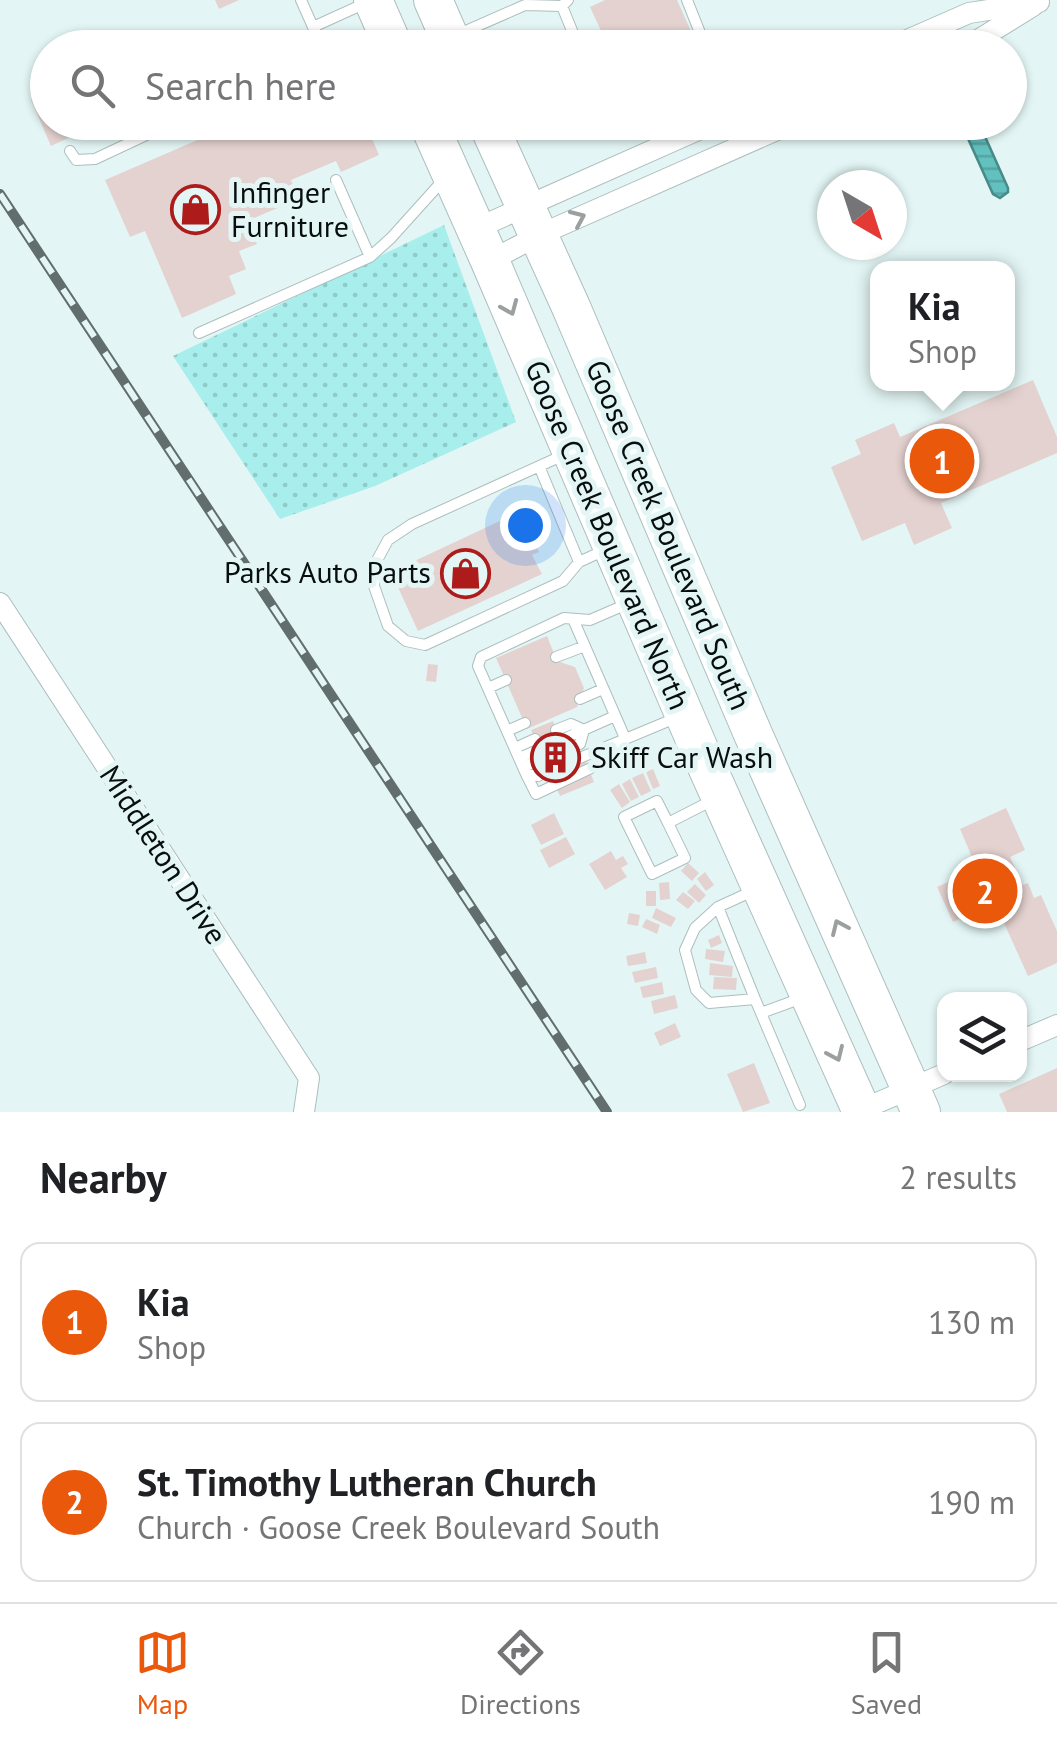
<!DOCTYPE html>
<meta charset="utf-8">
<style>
:root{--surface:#fff;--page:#f6f6f6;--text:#202124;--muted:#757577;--line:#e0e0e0;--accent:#ea580c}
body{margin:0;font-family:"PT Sans",sans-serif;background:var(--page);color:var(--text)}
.controls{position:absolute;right:30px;bottom:30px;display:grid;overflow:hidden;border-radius:20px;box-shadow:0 2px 8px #0004}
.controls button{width:90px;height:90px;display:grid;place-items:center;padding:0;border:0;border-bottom:2px solid var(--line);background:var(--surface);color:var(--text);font:50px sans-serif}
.compass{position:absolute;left:817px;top:170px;width:90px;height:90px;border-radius:50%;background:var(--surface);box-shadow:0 2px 8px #0004;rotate:141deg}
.you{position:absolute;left:525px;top:525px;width:35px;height:35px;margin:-25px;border:8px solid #fff;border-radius:50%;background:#1a73e8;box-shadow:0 0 0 15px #1a73e833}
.badge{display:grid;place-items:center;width:65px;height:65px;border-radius:50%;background:var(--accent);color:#fff;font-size:32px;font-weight:700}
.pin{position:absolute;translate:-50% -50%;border:5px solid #fff;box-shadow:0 2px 10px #0006}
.popup{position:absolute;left:870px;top:261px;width:145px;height:130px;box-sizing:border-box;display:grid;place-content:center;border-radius:20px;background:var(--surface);filter:drop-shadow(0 2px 8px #0005);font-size:32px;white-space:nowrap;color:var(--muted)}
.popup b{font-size:38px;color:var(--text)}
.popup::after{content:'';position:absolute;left:50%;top:100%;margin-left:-20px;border:20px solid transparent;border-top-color:var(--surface)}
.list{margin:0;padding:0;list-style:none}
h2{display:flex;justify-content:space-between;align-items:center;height:130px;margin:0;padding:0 40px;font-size:42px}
h2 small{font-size:32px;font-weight:400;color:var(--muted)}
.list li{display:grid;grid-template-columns:65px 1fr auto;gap:30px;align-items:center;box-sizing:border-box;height:160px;margin:0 20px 20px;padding:0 20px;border:2px solid var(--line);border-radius:20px}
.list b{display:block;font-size:38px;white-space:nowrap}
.list p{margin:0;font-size:32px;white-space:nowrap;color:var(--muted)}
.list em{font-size:32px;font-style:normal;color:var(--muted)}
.icon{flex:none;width:55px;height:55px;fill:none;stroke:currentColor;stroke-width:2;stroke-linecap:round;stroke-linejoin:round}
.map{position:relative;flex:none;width:1057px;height:1112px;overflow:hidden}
.search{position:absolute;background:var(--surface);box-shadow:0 2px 8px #0004;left:30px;right:30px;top:30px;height:110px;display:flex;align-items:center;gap:25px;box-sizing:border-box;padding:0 35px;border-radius:55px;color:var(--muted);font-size:38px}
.sheet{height:490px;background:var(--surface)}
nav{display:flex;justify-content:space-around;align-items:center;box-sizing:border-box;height:140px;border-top:2px solid var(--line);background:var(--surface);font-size:28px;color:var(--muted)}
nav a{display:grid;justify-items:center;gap:5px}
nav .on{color:var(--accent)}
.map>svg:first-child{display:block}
.green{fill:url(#green-dots)}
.water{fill:url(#water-rules);stroke:#478b89;stroke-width:2.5}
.building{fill:#e4d2d0}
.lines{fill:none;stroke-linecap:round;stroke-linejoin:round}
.lane-casing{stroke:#acbebd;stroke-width:12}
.street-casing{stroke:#acbebd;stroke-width:22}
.highway-casing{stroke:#acbebd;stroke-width:40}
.lane{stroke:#fff;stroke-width:10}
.street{stroke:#fff;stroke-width:20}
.highway{stroke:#fff;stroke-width:38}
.rail-casing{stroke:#626d6d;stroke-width:10}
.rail{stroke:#e3f6f5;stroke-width:6;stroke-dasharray:19;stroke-linecap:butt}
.oneway{stroke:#9c9f9f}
.labels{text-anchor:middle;stroke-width:10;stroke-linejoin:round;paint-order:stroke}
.poi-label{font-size:30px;fill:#080e0e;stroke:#e3f6f5;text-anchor:start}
.street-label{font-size:30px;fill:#080e0e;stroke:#e3f6f5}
</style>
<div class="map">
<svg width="1057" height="1112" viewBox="0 0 1057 1112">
<defs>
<pattern id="green-dots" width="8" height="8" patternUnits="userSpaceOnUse" patternTransform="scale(2.5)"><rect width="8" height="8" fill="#a7eeec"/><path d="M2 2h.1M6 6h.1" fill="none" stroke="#8ecbc9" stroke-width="1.8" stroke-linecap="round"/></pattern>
<pattern id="water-rules" width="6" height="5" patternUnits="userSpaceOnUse" patternTransform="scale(2.5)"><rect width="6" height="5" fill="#62c0be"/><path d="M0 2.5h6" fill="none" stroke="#54a4a2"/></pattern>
</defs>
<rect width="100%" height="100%" fill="#e3f6f5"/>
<!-- green -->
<path class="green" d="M444 225 516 422 375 486 280 519 173 356Z"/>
<!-- water -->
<path class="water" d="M961 123H981L983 132 1008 188V192L1000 198 993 194Z"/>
<!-- building -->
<path class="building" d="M215 0H239L219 9Z
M605 0H677L695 40 678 48H668L667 45 662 48H609L590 7Z
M48 93V122H103L51 146 31 100Z
M239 122H365L379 155 341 172 336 161 291 180 299 199 247 221 257 244 239 251 246 269 229 276 236 294 182 318 145 231 130 237 105 180Z
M1033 380 1057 437V453L941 503 952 528 914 545 905 523 862 541 831 467 861 454 855 440 894 423 900 437Z
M515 514 525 537 531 534 539 552 532 555 542 574 418 631 391 572Z
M547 636 557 661 575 667 584 688 577 707 527 729 496 658Z
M428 664 438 665 436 682 426 681Z
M553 721 571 763 584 757 594 782 560 796 531 730Z
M653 769 660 786 653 789 646 772Z
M643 773 651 791 641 796 632 778Z
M630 779 639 797 631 801 622 784Z
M619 784 630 802 622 808 610 790Z
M1006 808 1025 850 1010 857 1023 885 1028 883 1034 898 1041 895 1057 931V963L1028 976 995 903 953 922 937 887 977 869 960 829Z
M554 813 564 834 541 845 531 825Z
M566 837 575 854 549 868 540 850Z
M611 851 616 860 623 856 628 864 621 868 627 877 605 890 589 864Z
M688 863 699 873 692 881 681 871Z
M705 872 714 885 706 891 697 879Z
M669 882 670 899 660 900 659 883Z
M695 884 706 895 699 903 687 892Z
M646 891H656V906H646Z
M683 892 695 901 688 909 676 900Z
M656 908 676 918 671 927 652 918Z
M629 913 640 915 638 926 627 924Z
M646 919 660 925 657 934 642 927Z
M719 935 722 943 711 948 708 940Z
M706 949 725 951 723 962 705 959Z
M645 952 647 963 628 966 626 956Z
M710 963 733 966 732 977 709 975Z
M656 967 658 978 635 983 632 972Z
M714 977 737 978 736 990 713 989Z
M662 982 664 994 643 998 640 987Z
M675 995 678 1008 654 1014 651 1001Z
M675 1023 681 1037 660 1046 654 1033Z
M754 1063 770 1103 743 1112 727 1074Z
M1057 1068V1112H1007L999 1094Z"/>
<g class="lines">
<defs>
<path id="lane" d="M301 0 313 27 368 2
M568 0 562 6 579 48
M687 0 706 48
M313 27 323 48
M427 48 525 5 562 6
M70 151 76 160 95 159 174 122
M336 180 370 257 391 238 446 177
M199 333 370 257
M566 454 412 524 388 540 375 564 374 586 388 626 406 641 425 645 563 581 579 562 605 550
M539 466 579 562
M556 657 585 646
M488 688 506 680
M580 699 603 689
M556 730 571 724 584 730
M507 731 525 723
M561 740 615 716
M515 748 535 739
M565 749 580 744 584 730
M519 758 540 749
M570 762 678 717
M523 767 544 759
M549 770 538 776 526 774 478 666 481 657 564 618 590 620 627 604
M526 774 536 794 589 769 616 754 625 738 573 619
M668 823 685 858 652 874 624 817 657 801 668 823 715 799
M755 890 718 907 695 928 685 950 696 990 709 1003 755 999 800 1105
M718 907 755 999
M761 1013 802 998"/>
<path id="street" d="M889 48 969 13 1039 2
M965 48 1033 6
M475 229 716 122
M490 261 539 235 795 122
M0 603 309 1078 304 1112
M1020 1041 1057 1025
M861 1110 944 1074"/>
<path id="highway" d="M373 0 394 48
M433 0 454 48
M428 122 490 261 699 749 862 1112
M487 122 571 307 753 734 921 1112"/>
</defs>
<!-- lane casing -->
<use href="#lane" class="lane-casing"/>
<!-- street casing -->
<use href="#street" class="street-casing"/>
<!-- highway casing -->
<use href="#highway" class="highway-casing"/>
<!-- lane -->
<use href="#lane" class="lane"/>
<!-- street -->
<use href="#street" class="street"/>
<!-- highway -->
<use href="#highway" class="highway"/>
<defs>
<path id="rail" d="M0 194 607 1112"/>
</defs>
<!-- rail casing -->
<use href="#rail" class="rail-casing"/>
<!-- rail -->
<use href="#rail" class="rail"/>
</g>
<!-- one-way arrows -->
<defs><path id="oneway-chevron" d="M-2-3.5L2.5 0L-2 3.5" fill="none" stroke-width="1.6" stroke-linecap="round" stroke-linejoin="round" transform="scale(2.5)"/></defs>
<g class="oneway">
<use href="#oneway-chevron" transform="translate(578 218) rotate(-24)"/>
<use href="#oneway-chevron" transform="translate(510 308) rotate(67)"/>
<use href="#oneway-chevron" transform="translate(839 927) rotate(-114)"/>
<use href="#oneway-chevron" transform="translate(836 1054) rotate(66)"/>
</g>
<!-- icons -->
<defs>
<symbol id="shop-ring" viewBox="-11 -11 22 22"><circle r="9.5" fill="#e3f6f5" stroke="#ad1b1a" stroke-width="1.5"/><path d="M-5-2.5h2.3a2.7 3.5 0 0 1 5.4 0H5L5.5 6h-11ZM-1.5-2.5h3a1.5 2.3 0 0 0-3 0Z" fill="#ad1b1a"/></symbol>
<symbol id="building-ring" viewBox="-11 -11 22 22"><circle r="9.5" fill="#e3f6f5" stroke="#ad1b1a" stroke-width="1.5"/><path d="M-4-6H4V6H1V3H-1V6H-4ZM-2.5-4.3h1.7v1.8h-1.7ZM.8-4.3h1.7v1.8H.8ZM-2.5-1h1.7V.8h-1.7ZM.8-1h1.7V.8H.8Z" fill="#ad1b1a"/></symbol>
</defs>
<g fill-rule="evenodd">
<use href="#shop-ring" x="168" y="182" width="55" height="55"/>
<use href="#shop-ring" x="438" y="546" width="55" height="55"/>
<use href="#building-ring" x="528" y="730" width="55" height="55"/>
</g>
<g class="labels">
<!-- poi labels -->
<g class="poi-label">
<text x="231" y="203">Infinger<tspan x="231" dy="34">Furniture</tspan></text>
<text x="431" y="583" text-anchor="end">Parks Auto Parts</text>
<text x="591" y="768">Skiff Car Wash</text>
</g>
<!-- street labels -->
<g class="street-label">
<text transform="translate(607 535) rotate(67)" y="10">Goose Creek Boulevard North</text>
<text transform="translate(668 535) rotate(67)" y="10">Goose Creek Boulevard South</text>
<text transform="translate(163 855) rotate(57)" y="10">Middleton Drive</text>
</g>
</g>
</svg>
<div class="controls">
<button><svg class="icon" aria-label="layers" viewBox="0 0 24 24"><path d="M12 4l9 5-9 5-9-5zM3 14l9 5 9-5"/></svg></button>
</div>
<svg class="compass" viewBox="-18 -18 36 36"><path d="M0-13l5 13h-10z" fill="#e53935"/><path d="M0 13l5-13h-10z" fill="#757577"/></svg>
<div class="you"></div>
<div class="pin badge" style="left:942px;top:461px">1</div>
<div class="popup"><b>Kia</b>Shop</div>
<div class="pin badge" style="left:985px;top:891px">2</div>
<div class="search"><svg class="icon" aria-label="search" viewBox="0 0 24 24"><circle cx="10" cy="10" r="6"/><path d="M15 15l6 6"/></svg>Search here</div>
</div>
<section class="sheet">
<h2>Nearby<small>2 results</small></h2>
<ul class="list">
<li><span class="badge">1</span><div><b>Kia</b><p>Shop</p></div><em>130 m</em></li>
<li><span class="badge">2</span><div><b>St. Timothy Lutheran Church</b><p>Church · Goose Creek Boulevard South</p></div><em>190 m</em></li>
</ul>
</section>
<nav>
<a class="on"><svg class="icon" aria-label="map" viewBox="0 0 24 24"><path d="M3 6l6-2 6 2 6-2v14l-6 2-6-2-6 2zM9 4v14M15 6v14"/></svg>Map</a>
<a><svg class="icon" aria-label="directions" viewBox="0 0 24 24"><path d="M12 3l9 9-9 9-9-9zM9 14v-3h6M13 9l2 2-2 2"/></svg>Directions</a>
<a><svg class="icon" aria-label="saved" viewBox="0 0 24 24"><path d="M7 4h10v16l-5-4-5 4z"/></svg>Saved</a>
</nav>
